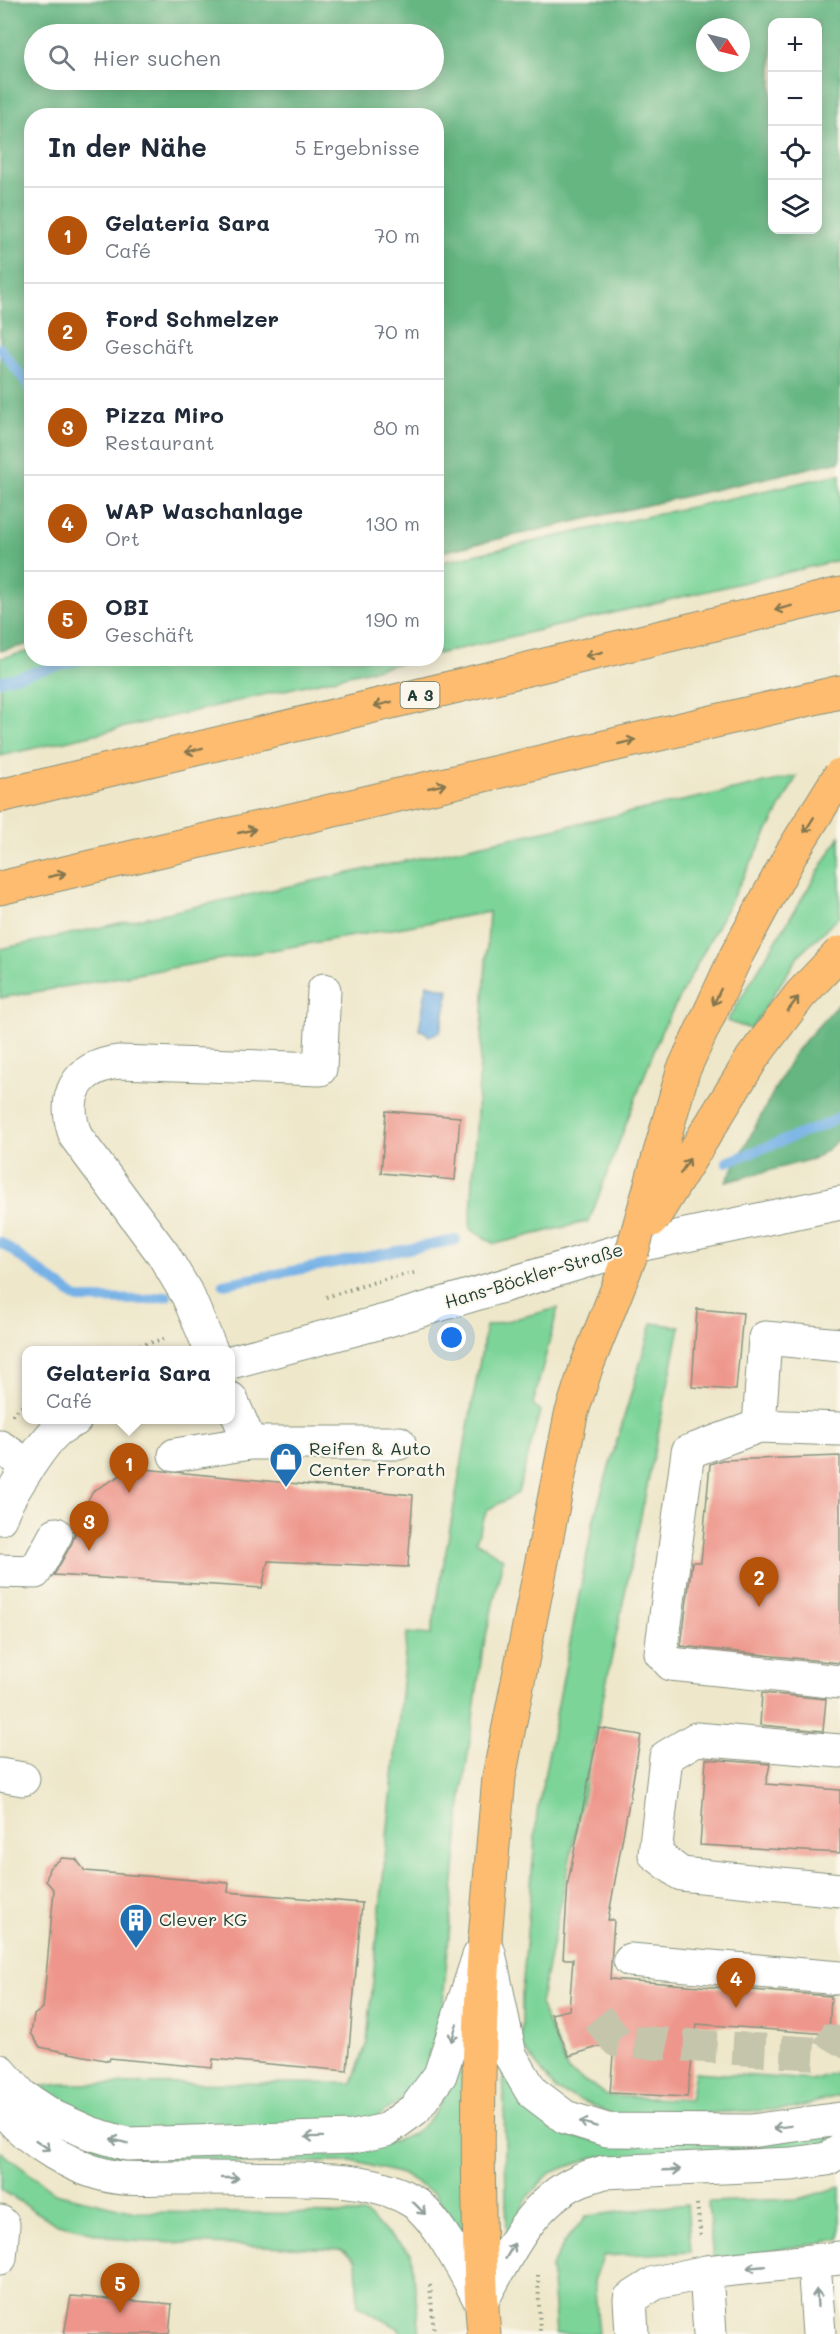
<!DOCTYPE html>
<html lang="de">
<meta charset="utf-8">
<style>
:root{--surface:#fff;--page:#f6f6f7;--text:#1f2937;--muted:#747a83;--line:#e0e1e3;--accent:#b45309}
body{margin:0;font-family:Mali,sans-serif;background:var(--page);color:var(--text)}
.controls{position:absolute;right:18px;top:18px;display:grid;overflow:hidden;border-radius:12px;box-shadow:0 3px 15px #0003}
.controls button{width:54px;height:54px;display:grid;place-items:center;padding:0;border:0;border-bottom:2px solid var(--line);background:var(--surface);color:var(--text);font:30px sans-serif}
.compass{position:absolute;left:696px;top:18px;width:54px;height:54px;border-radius:50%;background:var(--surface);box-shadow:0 3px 15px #0003;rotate:125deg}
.you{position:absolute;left:452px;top:1338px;width:21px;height:21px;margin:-15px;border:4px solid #fff;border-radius:50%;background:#1a73e8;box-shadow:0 0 0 9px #1a73e833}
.badge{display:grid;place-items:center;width:39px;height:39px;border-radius:50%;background:var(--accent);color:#fff;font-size:20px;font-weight:700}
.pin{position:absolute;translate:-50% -50px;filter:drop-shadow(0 2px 3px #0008)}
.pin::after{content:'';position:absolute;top:32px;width:21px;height:18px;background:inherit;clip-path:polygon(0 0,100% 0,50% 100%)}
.popup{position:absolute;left:22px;top:1346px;width:213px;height:78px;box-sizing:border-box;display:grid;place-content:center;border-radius:12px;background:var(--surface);filter:drop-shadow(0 2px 4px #0005);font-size:20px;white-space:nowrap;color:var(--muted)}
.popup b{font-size:22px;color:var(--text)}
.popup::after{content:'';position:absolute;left:50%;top:100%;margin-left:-12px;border:12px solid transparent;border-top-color:var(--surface)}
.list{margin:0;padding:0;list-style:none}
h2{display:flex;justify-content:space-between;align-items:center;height:78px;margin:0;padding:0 24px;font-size:26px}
h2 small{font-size:20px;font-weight:400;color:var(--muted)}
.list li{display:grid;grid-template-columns:39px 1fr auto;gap:18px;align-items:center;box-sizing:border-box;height:96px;padding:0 24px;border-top:2px solid var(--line)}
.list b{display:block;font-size:22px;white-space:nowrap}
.list p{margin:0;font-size:20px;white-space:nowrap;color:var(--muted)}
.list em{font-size:20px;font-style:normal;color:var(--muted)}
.icon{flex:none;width:33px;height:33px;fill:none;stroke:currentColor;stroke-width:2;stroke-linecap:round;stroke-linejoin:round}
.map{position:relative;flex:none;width:840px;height:2334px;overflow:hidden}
.search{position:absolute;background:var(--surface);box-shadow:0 3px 15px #0003;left:24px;top:24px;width:420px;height:66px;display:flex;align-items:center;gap:15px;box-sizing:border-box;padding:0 21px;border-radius:33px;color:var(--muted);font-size:22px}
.panel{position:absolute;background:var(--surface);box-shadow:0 3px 15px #0003;left:24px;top:108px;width:420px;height:558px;border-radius:24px}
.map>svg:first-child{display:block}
.green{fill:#7cd499;stroke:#4e8866;stroke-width:1.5}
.forest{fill:#65b681;stroke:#427a5a;stroke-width:1.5;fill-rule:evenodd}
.water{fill:#74b1e6;stroke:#4a778d;stroke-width:1.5}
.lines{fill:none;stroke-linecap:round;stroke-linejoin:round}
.stream{stroke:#74b1e6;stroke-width:10}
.building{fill:#ee968b}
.minor-tunnel{stroke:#c5c5ac;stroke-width:33;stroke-dasharray:33 16;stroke-linecap:butt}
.minor-casing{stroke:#86927f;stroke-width:35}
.major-casing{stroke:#86927f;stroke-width:35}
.highway-casing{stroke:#86927f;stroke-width:35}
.path{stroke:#86927f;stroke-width:4;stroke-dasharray:1.5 4.5;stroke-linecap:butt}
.minor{stroke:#fff;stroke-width:33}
.major{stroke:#fdbc6f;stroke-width:33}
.highway{stroke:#fdbc6f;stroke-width:33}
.highway-bridge-casing{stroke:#86927f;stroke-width:35;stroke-linecap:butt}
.highway-bridge{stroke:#fdbc6f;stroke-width:33}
.oneway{stroke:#83764f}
.oneway2{stroke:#8f9e9a}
.labels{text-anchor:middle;stroke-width:4.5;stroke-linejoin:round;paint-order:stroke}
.shield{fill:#fbf7ec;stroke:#61756b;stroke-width:1.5}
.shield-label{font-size:16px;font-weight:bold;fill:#1f3d34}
.street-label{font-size:18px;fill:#1f3d34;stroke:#fbf7ec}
.poi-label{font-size:18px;fill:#1f3d34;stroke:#fbf7ec;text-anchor:start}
</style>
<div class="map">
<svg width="840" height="2334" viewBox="0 0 840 2334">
<rect width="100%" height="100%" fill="#fbf7ec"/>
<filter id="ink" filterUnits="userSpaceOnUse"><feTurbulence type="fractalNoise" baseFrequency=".0167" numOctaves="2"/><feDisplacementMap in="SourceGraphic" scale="12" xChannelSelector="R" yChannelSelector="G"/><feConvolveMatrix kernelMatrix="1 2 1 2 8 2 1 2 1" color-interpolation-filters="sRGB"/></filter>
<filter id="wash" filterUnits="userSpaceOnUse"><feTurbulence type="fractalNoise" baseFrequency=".008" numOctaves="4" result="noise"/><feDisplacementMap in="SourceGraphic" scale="24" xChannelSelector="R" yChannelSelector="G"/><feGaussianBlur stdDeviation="1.35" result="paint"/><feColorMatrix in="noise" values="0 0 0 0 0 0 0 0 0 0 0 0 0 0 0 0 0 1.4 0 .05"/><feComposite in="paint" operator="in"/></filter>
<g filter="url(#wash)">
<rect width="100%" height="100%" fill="#eee7ca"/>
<!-- green -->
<path class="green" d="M840 474V560L437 654V563Z
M31 651 32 658 418 659 0 756V658Z
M797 776 661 1032 589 1221 495 1244 470 1229 489 912 0 998V949Z
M840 836V916L799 955 751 1029 727 1021Z
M558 1308 533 1404 540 1411 518 1493 487 1510 476 1541 503 1559 482 1654 461 1804 440 2036 432 2068 402 2099 377 2117 331 2127 137 2131 84 2120 37 2087 61 2084 352 2083 367 2042 407 1633 431 1635 486 1326Z
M652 1323 680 1327 540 2004 568 2071 609 2096 690 2100 695 2072 812 2080 840 2071V2095L793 2109 619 2117 556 2090 522 2046V1992L537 1813 594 1518Z
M463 2052 464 2240 456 2224 434 2194 402 2174 356 2162 122 2164 77 2152 78 2144H386C395 2141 405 2138 413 2133 437 2121 454 2076 463 2052Z
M503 2061 534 2112 567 2136 605 2142 829 2134V2143L811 2151 632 2158 595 2157 550 2173 530 2194 507 2236Z
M0 2151 55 2193 135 2212 365 2214 411 2253 420 2334H401L400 2329 358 2306 356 2260 342 2249 128 2241 54 2223 0 2189Z
M840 2187V2239L713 2261 708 2202 799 2199Z
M687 2204 691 2252 603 2256 594 2281 599 2334H556L551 2267 564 2243 586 2216Z"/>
<!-- forest -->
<path class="forest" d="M0 0H840V461L437 553 436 116H32L31 644 0 651ZM772 22H818V230H772ZM705 27H741V63H705ZM34 34H434V80H34Z
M840 1002V1139L816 1158 726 1182 794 1053Z"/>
<!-- water -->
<path class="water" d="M427 984 449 990 440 1032 429 1036 424 1031 419 1030Z"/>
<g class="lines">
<!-- stream -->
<path class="stream" d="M0 348 32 390
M0 681 88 658
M727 1162 829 1123 840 1116
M0 1242 78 1299 148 1300 167 1296
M223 1284 456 1240"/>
</g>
<g id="blocks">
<!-- building -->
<path class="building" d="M386 1111 460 1117 455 1180 381 1173Z
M697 1309 743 1313 736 1390 692 1387Z
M840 1456V1663L681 1646 692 1562H701L710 1464 722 1460Z
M133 1468 413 1495 408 1567 268 1561 262 1588 54 1575 72 1543 75 1534 73 1527 93 1491Z
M762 1693 826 1699 823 1731 760 1725Z
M599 1728 641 1735 608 1920H614L610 1979 831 1996 829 2034 697 2024 687 2097 610 2093 614 2042 569 2056 551 2014 569 2010 573 1959H563L568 1882Z
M706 1759 770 1764 766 1784 840 1790V1853L700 1845Z
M62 1858 76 1859 85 1871 229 1883 228 1892 362 1903 347 2071 213 2059 212 2068 110 2058 109 2061 40 2047 31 2033 34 2015 43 2008 54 1890 46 1881 49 1868Z
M71 2296 172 2304 169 2334H64Z"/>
</g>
</g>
<g filter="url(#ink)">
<use href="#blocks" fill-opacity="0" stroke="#86927f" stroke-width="1.5"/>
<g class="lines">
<!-- minor-tunnel -->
<path class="minor-tunnel" d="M597 2017 617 2041 826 2054 839 2032 840 2026"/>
<defs>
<path id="minor" d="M840 1345 765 1338 759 1426 840 1429
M211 1350 188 1296 163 1254 76 1137C61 1097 75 1067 119 1062L320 1069 324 990
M231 1362 385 1321 643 1244 840 1203
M231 1399 250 1443
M759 1426 688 1452 661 1653 671 1664 840 1682
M0 1447 29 1466
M175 1455 250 1443H399
M0 1518C6 1499 43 1441 59 1429 64 1425 70 1422 75 1420
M0 1571 35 1572 56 1534
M840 1751 696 1739 666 1757 655 1854 681 1874 840 1890
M0 1775 23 1779
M489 1953 510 2055 532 2092 565 2117 607 2130 751 2131 840 2119
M630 1960 840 1978
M0 2071 22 2096 54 2117 90 2133 127 2144 353 2137 386 2130 415 2109 440 2075 479 1956
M0 2106C26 2141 79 2174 123 2178 141 2179 160 2178 178 2178 219 2178 260 2178 301 2179 339 2179 379 2181 412 2201 437 2216 467 2276 481 2302
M0 2222 3 2225 0 2258
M814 2263 819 2334
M706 2272 710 2334
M481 2302C506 2258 529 2203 578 2181 586 2177 596 2175 604 2172L792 2164 827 2159 840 2151
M632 2334 630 2299 655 2283 706 2272 840 2258"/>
<path id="major" d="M484 2334C480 2293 480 2252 479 2211 477 2119 479 2029 485 1938"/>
<path id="highway" d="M0 796 840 594
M0 888 840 692
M485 1938 499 1777 571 1415 586 1368 632 1252"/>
</defs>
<!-- minor casing -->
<use href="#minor" class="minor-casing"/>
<!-- major casing -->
<use href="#major" class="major-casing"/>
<!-- highway casing -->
<use href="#highway" class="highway-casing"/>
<!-- path -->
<path class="path" d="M326 1297 388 1278 414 1273
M122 1350 168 1338
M12 1415 27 1402
M697 2204 701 2238
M538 2275 540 2334
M430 2285 434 2334"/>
<!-- minor -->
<use href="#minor" class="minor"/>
<!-- major -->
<use href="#major" class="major"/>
<!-- highway -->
<use href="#highway" class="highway"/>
<defs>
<path id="highway-bridge" d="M652 1220 753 1057 800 995 840 953
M632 1252 683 1071 736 956 791 854 840 775"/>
</defs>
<!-- highway-bridge casing -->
<use href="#highway-bridge" class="highway-bridge-casing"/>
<!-- highway-bridge -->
<use href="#highway-bridge" class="highway-bridge"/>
</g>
<!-- one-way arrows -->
<defs><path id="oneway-shaft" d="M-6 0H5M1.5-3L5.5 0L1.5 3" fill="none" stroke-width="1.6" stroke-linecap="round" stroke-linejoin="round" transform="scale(1.5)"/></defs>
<g class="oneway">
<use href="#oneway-shaft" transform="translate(783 608) rotate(166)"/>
<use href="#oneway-shaft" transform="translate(594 654) rotate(166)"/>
<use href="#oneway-shaft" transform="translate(383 704) rotate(166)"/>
<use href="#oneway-shaft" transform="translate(627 742) rotate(-13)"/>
<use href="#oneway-shaft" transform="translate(194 750) rotate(166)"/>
<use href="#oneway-shaft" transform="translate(437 786) rotate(-13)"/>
<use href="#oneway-shaft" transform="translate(809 825) rotate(122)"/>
<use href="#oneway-shaft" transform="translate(247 831) rotate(-13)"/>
<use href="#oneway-shaft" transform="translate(57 875) rotate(-13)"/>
<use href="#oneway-shaft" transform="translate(717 997) rotate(115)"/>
<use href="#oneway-shaft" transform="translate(793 1004) rotate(-53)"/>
<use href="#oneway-shaft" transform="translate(685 1166) rotate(-58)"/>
</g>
<g class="oneway2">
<use href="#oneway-shaft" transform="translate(454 2033) rotate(108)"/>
<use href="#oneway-shaft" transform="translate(588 2124) rotate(-163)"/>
<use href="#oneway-shaft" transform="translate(782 2127) rotate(173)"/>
<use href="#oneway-shaft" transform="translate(314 2137) rotate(179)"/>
<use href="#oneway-shaft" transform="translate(119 2141) rotate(-165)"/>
<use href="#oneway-shaft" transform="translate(43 2145) rotate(34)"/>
<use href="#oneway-shaft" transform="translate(672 2170) rotate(-2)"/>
<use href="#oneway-shaft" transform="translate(230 2178)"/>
<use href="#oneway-shaft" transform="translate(419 2208) rotate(45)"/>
<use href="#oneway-shaft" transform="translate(510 2251) rotate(-60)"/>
<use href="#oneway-shaft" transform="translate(756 2267) rotate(175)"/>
<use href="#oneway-shaft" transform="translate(817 2298) rotate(-93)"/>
</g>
</g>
<!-- icons -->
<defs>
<symbol id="shop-pin" viewBox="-11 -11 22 30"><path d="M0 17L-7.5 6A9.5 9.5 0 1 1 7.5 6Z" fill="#1f6fb2" stroke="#fbf7ec"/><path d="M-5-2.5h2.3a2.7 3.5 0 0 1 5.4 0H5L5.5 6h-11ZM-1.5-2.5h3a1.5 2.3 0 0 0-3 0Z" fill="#fff"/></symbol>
<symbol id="building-pin" viewBox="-11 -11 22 30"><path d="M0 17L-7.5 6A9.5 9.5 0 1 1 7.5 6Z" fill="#1f6fb2" stroke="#fbf7ec"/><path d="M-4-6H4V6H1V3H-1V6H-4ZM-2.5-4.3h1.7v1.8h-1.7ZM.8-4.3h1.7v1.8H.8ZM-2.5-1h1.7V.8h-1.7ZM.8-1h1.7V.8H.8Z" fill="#fff"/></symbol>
</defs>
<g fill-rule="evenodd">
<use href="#shop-pin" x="267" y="1440" width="38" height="52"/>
<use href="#building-pin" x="117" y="1901" width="38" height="52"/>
</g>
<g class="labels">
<!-- shield labels -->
<rect class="shield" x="400.5" y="682" width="39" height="26" rx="4.5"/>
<g class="shield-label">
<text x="420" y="701">A 3</text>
</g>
<!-- street labels -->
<g class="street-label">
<text transform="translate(534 1276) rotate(-17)" y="6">Hans-Böckler-Straße</text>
</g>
<!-- poi labels -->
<g class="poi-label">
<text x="309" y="1455">Reifen &amp; Auto<tspan x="309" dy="21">Center Frorath</tspan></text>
<text x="159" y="1926">Clever KG</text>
</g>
</g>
</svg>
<div class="controls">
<button>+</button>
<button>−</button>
<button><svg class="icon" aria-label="locate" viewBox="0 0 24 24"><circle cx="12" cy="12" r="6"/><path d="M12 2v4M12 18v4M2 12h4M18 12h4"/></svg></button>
<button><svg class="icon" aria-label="layers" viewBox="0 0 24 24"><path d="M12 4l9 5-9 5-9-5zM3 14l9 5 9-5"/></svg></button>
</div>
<svg class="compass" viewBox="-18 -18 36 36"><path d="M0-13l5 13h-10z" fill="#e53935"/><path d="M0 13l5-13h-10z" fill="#747a83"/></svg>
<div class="you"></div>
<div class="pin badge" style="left:129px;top:1493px">1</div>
<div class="popup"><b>Gelateria Sara</b>Café</div>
<div class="pin badge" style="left:759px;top:1607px">2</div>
<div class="pin badge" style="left:89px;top:1551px">3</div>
<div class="pin badge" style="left:736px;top:2008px">4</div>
<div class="pin badge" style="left:120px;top:2313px">5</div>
<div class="search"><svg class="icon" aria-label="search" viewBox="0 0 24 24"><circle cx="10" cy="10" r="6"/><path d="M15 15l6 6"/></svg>Hier suchen</div>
<section class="panel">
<h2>In der Nähe<small>5 Ergebnisse</small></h2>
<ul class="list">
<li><span class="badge">1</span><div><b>Gelateria Sara</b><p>Café</p></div><em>70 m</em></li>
<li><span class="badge">2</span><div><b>Ford Schmelzer</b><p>Geschäft</p></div><em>70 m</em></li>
<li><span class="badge">3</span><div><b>Pizza Miro</b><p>Restaurant</p></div><em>80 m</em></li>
<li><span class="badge">4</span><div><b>WAP Waschanlage</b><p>Ort</p></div><em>130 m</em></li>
<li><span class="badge">5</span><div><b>OBI</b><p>Geschäft</p></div><em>190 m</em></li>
</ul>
</section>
</div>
